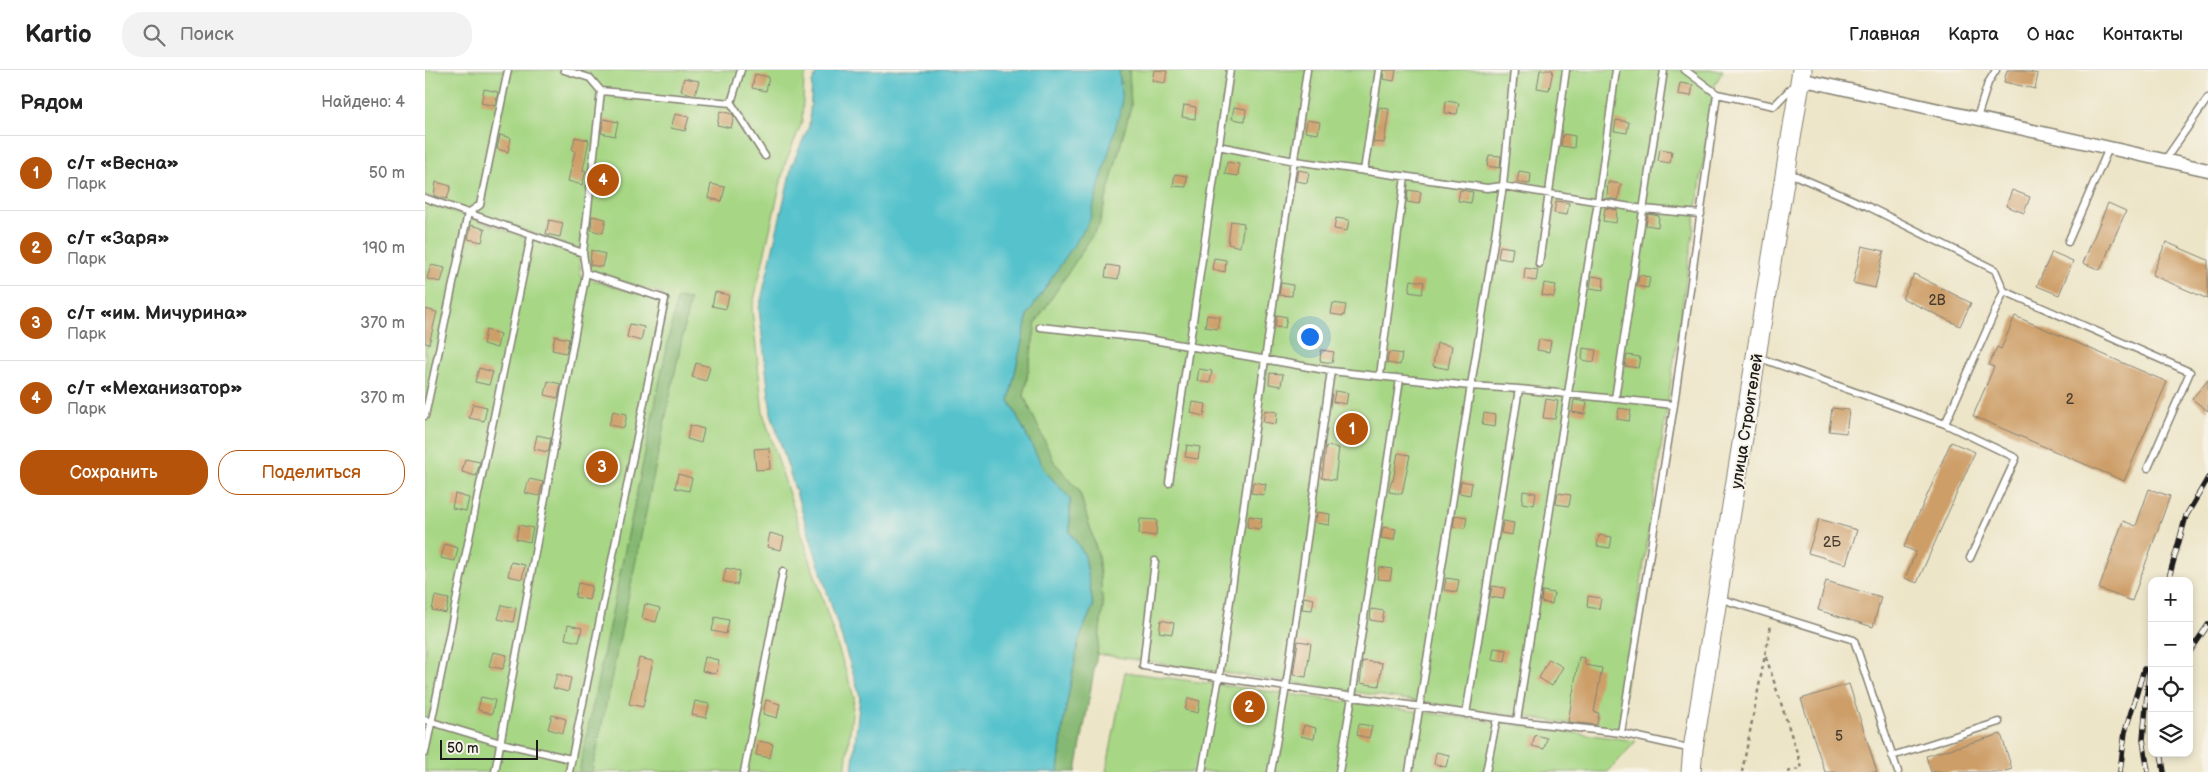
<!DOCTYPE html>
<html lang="ru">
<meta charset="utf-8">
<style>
:root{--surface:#fff;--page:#f2f2f2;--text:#222;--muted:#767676;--line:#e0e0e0;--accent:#b45309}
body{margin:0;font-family:"Balsamiq Sans",sans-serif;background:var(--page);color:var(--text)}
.controls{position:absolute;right:15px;bottom:15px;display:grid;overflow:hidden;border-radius:10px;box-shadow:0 2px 8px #0003}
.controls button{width:45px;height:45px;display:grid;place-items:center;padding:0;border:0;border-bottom:1px solid var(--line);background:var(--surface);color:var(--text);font:25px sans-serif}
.scale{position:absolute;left:15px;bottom:12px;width:98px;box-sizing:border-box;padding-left:5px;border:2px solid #1c1c1c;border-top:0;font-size:14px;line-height:18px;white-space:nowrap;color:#1c1c1c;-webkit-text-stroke:4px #f7f3e8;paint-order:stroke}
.you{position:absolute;left:884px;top:266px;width:18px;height:18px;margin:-12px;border:4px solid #fff;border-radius:50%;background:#1a73e8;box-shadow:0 0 0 8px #1a73e833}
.badge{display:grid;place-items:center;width:32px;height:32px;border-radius:50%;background:var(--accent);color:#fff;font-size:16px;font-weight:700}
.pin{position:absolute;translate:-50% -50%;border:2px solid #fff;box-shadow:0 1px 5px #0006}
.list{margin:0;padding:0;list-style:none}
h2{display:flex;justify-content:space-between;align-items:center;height:65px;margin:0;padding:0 20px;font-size:21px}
h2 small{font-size:16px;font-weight:400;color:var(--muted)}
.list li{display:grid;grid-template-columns:32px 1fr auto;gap:15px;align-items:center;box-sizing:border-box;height:75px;padding:0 20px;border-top:1px solid var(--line)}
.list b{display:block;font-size:19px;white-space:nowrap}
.list p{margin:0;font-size:16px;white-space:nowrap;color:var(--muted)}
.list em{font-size:16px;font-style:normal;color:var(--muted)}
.actions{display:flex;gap:10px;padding:15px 20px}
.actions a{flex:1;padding:11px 0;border:1px solid var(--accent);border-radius:20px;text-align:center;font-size:18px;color:var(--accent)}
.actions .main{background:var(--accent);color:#fff}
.icon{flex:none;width:28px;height:28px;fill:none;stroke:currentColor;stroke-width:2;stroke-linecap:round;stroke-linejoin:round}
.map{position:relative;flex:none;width:1783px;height:702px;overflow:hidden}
header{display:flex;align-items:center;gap:30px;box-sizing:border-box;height:70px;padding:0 25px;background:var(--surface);border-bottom:1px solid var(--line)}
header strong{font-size:24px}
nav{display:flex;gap:28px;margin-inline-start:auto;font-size:18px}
.search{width:350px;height:45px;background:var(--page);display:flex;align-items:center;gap:12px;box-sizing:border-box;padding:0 18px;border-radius:20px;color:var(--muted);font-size:19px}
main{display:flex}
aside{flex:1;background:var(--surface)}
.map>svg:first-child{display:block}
.green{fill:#a7d785;stroke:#627a50}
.forest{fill:#85b872;stroke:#506a47}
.water{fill:#55c2cc;stroke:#386f74}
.building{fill:#cd9e68}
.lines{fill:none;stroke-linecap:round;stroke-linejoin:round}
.lane-casing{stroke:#848072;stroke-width:9}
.street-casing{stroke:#848072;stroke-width:15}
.secondary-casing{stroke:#848072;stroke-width:21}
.path{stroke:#848072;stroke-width:2.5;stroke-dasharray:4 4;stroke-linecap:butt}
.lane{stroke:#fff;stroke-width:6}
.street{stroke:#fff;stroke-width:12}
.secondary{stroke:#fff;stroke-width:19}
.rail-casing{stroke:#1c1c1c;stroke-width:5.5}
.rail{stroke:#f7f3e8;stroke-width:4;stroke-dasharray:11;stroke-linecap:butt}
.labels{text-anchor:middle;stroke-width:4;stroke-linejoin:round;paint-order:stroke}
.number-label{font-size:14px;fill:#483c2f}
.street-label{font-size:16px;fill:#1c1c1c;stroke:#f7f3e8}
</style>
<header>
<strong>Kartio</strong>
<div class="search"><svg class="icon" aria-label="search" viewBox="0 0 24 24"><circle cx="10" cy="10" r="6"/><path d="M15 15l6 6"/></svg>Поиск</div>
<nav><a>Главная</a><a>Карта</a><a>О нас</a><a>Контакты</a></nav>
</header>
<main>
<aside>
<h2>Рядом<small>Найдено: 4</small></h2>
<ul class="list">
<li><span class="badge">1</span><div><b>с/т «Весна»</b><p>Парк</p></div><em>50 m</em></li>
<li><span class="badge">2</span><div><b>с/т «Заря»</b><p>Парк</p></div><em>190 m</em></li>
<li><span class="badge">3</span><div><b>с/т «им. Мичурина»</b><p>Парк</p></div><em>370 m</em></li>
<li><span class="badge">4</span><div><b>с/т «Механизатор»</b><p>Парк</p></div><em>370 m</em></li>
</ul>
<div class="actions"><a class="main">Сохранить</a><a>Поделиться</a></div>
</aside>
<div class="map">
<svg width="1783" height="702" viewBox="0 0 1783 702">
<rect width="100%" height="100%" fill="#f7f3e8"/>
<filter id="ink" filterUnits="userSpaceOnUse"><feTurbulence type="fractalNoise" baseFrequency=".02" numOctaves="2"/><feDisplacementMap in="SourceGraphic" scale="10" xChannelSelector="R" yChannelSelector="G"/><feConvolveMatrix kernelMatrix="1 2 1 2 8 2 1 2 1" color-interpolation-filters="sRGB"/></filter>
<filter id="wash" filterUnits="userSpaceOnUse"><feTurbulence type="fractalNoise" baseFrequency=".0096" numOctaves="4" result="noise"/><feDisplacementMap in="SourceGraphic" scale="20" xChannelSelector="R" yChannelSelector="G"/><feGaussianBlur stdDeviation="1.12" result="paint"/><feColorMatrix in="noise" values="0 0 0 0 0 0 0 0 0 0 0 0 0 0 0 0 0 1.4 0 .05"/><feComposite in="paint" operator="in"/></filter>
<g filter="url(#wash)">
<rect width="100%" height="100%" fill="#ede5c8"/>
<!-- green -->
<path class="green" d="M0 0H383L379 9 377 52 360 94 327 239 338 343 429 627 420 702H0V132L154 186 156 206 235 231 238 224 163 201 160 182 0 125Z
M704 0H1298L1290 15 1194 661 672 584 678 537 673 485 654 420 629 392 599 326 611 252 674 155 706 36Z
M700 602 1211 671 1183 702H681Z"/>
<!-- forest -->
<path class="forest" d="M694 0H704L706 36 674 155 611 252 599 326 629 392 654 420 673 485 678 537 672 584 651 702H633L639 648 654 569 668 536 660 486 645 462V428L619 400 584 330 603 244 625 211 697 35Z
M252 228 265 230 167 702H154Z"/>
<!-- water -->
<path class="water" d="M393 0H694L697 35 664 152 603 244 584 330 619 400 645 428V462L660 486 668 536 654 569 639 648 633 702H427L435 626 346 343 334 239 367 95 384 56 387 13Z"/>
<g id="blocks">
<!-- building -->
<path class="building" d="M729 0 742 1 740 13 727 11Z
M959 0H971L969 11 958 9Z
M1115 0H1128L1124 20 1112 18Z
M1582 0H1595L1613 4 1610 19 1579 12Z
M330 4 344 7 341 21 327 18Z
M259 8 274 11 270 25 256 21Z
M1255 13 1268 15 1266 26 1253 24Z
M59 19 73 22 70 36 56 33Z
M1021 31 1034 33 1032 44 1020 43Z
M759 35 771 37 770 49 757 47Z
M809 37 821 39 820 51 807 49Z
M954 37 964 39 959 73 948 72Z
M295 41 307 44 309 46 306 58 292 55Z
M250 44 264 47 260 61 246 58Z
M179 49 193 52 190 66 176 63Z
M882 50 895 52 893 64 880 62Z
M1191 50 1204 52 1202 63 1189 61Z
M1138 64 1150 66 1149 78 1136 76Z
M75 65 86 68 83 82 72 79Z
M150 67 164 70 158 100 161 101 157 115 143 111 150 81 147 80Z
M1235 79 1247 81 1245 93 1233 91Z
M1064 85 1076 86 1075 98 1062 96Z
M802 92 814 94 813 106 800 104Z
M873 100 884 102 882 113 871 111Z
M1094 101 1106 103 1105 114 1092 112Z
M750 104 762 106 761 117 748 116Z
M11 112 26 116 22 129 9 126Z
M1183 112 1196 114 1193 130 1182 128Z
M286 114 300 117 297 131 283 128Z
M983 120 996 122 994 134 982 132Z
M1035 120 1048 122 1046 133 1033 131Z
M1587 120 1605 127 1599 143 1581 136Z
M1131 131 1144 133 1142 145 1129 143Z
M1683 133 1701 141 1675 200 1658 193Z
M1180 138 1192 140 1191 153 1178 151Z
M1223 144 1234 146 1233 157 1221 155Z
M167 146 181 149 178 163 166 160Z
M911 148 924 150 922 161 909 159Z
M124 150 138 153 135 167 121 164Z
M806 151 819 153 815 177 803 174Z
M46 155 60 159 57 172 43 169Z
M1741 172 1783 190V229L1727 205Z
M1075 176 1088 178 1086 190 1073 188Z
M1437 176 1459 181 1450 218 1428 213Z
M166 180 180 184 177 197 165 195Z
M1627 182 1648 191 1634 225 1612 216Z
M789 188 801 190 800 202 787 199Z
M6 195 20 198 16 212 2 209Z
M682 195 695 197 693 209 680 207Z
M1100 198 1113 200 1111 211 1099 209Z
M1489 204 1546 233 1535 256 1477 228Z
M1214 205 1225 207 1223 218 1212 216Z
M1167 206 1179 208 1178 220 1165 218Z
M986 210 999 212 997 224 984 222Z
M856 213 868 215 867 226 854 225Z
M1119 213 1131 215 1129 227 1117 225Z
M290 222 304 225 301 239 287 236Z
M908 233 921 235 919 246 906 244Z
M0 239 12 242 4 274 0 273Z
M782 245 795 247 793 259 780 257Z
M852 245 862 247 860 258 850 257Z
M1590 246 1742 312 1699 411 1548 346 1569 297 1564 295 1572 277 1576 279Z
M205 254 219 257 216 271 202 267Z
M61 260 75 264 72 278 58 274Z
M130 266 144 269 141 283 127 280Z
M1114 269 1126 271 1124 282 1112 280Z
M1012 273 1027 276 1023 299 1008 296Z
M1158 278 1171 280 1169 292 1157 290Z
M896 280 909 282 907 293 895 291Z
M964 282 977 284 975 295 962 293Z
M1202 285 1215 287 1213 298 1200 296Z
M271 293 285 297 281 311 267 307Z
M54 298 68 302 64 315 50 312Z
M774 299 787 301 785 313 772 311Z
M845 303 858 304 856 316 844 314Z
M1783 309V341L1767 329Z
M123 311 136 314 133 328 120 325Z
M910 321 923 323 921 334 908 332Z
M1121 329 1133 331 1130 349 1118 348Z
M1149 330 1162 332 1160 344 1147 342Z
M768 332 781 334 779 346 766 343Z
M48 334 62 337 59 351 44 348Z
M1194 338 1206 340 1204 351 1192 349Z
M1407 338 1424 340 1421 363 1404 361Z
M840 340 852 342 851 354 838 352Z
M188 341 202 344 199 358 184 355Z
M1059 343 1071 345 1070 357 1057 355Z
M265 355 279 359 276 373 262 369Z
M112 365 126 368 123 382 109 379Z
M1526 372 1550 382 1492 513 1480 508 1491 482 1479 477Z
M762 375 775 377 773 389 760 387Z
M901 376 914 378 910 410 897 408Z
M344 378 345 399 331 400 329 379Z
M973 383 985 385 977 424 964 422 966 411H968Z
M40 389 55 392 51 406 37 402Z
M253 404 267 408 264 421 250 418Z
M104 409 118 412 114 426 100 423Z
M1036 411 1047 413 1045 425 1034 423Z
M828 412 841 414 839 425 826 423Z
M1724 419 1745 426 1707 531 1674 519 1698 451 1711 456Z
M1098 421 1111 423 1109 435 1097 433Z
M1133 423 1146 425 1144 436 1131 434Z
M30 424 44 428 41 441 27 438Z
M892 442 905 444 904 455 891 453Z
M1030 445 1042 447 1040 458 1028 457Z
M824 446 837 448 835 459 822 457Z
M715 449 732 450 731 466 714 464Z
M1394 449 1432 460 1421 494 1383 483Z
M1078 451 1089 453 1087 465 1076 463Z
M94 455 108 458 105 472 91 469Z
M958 457 971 459 969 470 956 468Z
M345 463 359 467 356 480 342 477Z
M1174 465 1187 467 1185 478 1172 476Z
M20 474 33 478 30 491 16 488Z
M86 492 100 495 97 509 83 506Z
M954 497 967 499 965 510 952 509Z
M301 498 315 501 312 515 298 511Z
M1021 508 1034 510 1032 522 1019 520Z
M1401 511 1456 527 1448 557 1393 540Z
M153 513 167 516 164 530 150 527Z
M1067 516 1080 518 1078 529 1065 527Z
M1117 521 1129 523 1127 534 1116 532Z
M10 526 24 529 21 543 7 540Z
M1163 526 1176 528 1174 539 1162 537Z
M879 527 889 529 887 540 877 539Z
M220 534 235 538 231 552 217 548Z
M77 535 91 538 88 552 73 549Z
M946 539 959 541 957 552 945 550Z
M290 547 304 550 301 564 287 561Z
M736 550 749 553 747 564 734 562Z
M143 555 157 558 154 572 140 569Z
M873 571 886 573 881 607 868 605Z
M1069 578 1082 580 1080 592 1067 590Z
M68 582 82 585 78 599 64 596Z
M280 587 294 590 291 604 277 601Z
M1154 587 1160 588V595L1177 598 1169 642 1174 643 1172 655 1143 652Z
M214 588 228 591 218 637 204 634Z
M1124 589 1138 597 1127 616 1114 608Z
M938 591 957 593 954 616 935 613Z
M132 604 146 608 143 622 128 618Z
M1424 614 1452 702H1400L1376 629Z
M56 627 70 630 67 644 53 640Z
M763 628 775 631 773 643 760 640Z
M341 630 355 634 352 648 338 644Z
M270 631 284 634 281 648 267 645Z
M127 645 141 649 138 663 123 659Z
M934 654 947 656 944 668 932 665Z
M879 655 891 658 889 669 876 666Z
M1576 664 1587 699 1577 702H1506L1501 686Z
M1110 665 1122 668 1119 679 1107 676Z
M334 671 348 674 345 688 331 685Z
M1011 682 1024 685 1021 697 1009 694Z"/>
</g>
</g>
<g filter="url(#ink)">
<use href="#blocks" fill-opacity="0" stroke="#848072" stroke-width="1"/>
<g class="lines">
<defs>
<path id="lane" d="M139 0 165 8 176 21 306 33 340 86
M1260 0 1292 24 1349 36 1370 14
M306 33 316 0
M1552 48 1563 13 1571 0
M793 76 870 91 1062 118 1078 116 1218 139 1276 144
M1740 90 1783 28
M939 101 954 0
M0 128 158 183
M1643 172 1684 78
M1114 194 1141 0
M1579 221 1765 302 1723 398
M615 257 717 268 906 301 1045 316 1094 319 1249 335
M1332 287 1520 354 1579 221 1570 200 1442 136 1362 102
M955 306 980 106
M1190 329 1239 0
M0 346 43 143 55 135 83 0
M1520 354 1591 388 1545 488
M744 413 805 0
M730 491 718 596 1092 651 1196 663 1267 679
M1293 528 1429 570 1473 702
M1041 644 1094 319
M0 650 76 673 146 689
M1092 651 1173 131 1191 0
M1196 663 1249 335 1292 24
M0 683 106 166
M1467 686 1574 652
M70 702 161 203 158 183 176 21
M144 702 240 229 161 203
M319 702 358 501
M777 702 794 607 882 0
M846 702 861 617 906 301
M914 702 927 627 975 309
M984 702 1078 116 1089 0
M1061 702 1072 648"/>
<path id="street" d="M1375 9 1783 100"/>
<path id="secondary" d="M1266 702 1268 679 1377 0"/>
</defs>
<!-- lane casing -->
<use href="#lane" class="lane-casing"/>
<!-- street casing -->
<use href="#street" class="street-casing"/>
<!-- secondary casing -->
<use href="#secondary" class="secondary-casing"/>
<!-- path -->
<path class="path" d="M1341 587 1377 698 1362 702
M1317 702 1346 555"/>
<!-- lane -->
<use href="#lane" class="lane"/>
<!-- street -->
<use href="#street" class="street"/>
<!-- secondary -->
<use href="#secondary" class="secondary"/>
<defs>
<path id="rail" d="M1743 511 1761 446 1783 408
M1764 583 1783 555
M1736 683 1739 702
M1695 702 1700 662 1719 599
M1723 702 1718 669 1727 569"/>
</defs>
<!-- rail casing -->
<use href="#rail" class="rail-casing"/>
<!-- rail -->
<use href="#rail" class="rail"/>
</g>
</g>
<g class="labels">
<!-- number labels -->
<g class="number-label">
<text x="1512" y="235">2В</text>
<text x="1645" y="334">2</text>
<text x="1407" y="477">2Б</text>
<text x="1414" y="671">5</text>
</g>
<!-- street labels -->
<g class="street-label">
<text transform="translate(1321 351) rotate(-81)" y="6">улица Строителей</text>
</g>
</g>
</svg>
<div class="controls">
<button>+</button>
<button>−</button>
<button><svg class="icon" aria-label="locate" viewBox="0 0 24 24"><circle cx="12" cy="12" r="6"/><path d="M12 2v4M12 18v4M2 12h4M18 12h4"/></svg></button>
<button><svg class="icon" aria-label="layers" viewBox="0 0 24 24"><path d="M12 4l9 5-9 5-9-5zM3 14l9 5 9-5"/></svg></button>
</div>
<div class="scale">50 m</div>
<div class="you"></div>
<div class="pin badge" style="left:927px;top:359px">1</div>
<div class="pin badge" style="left:824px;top:637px">2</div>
<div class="pin badge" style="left:177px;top:397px">3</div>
<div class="pin badge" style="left:178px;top:110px">4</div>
</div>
</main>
